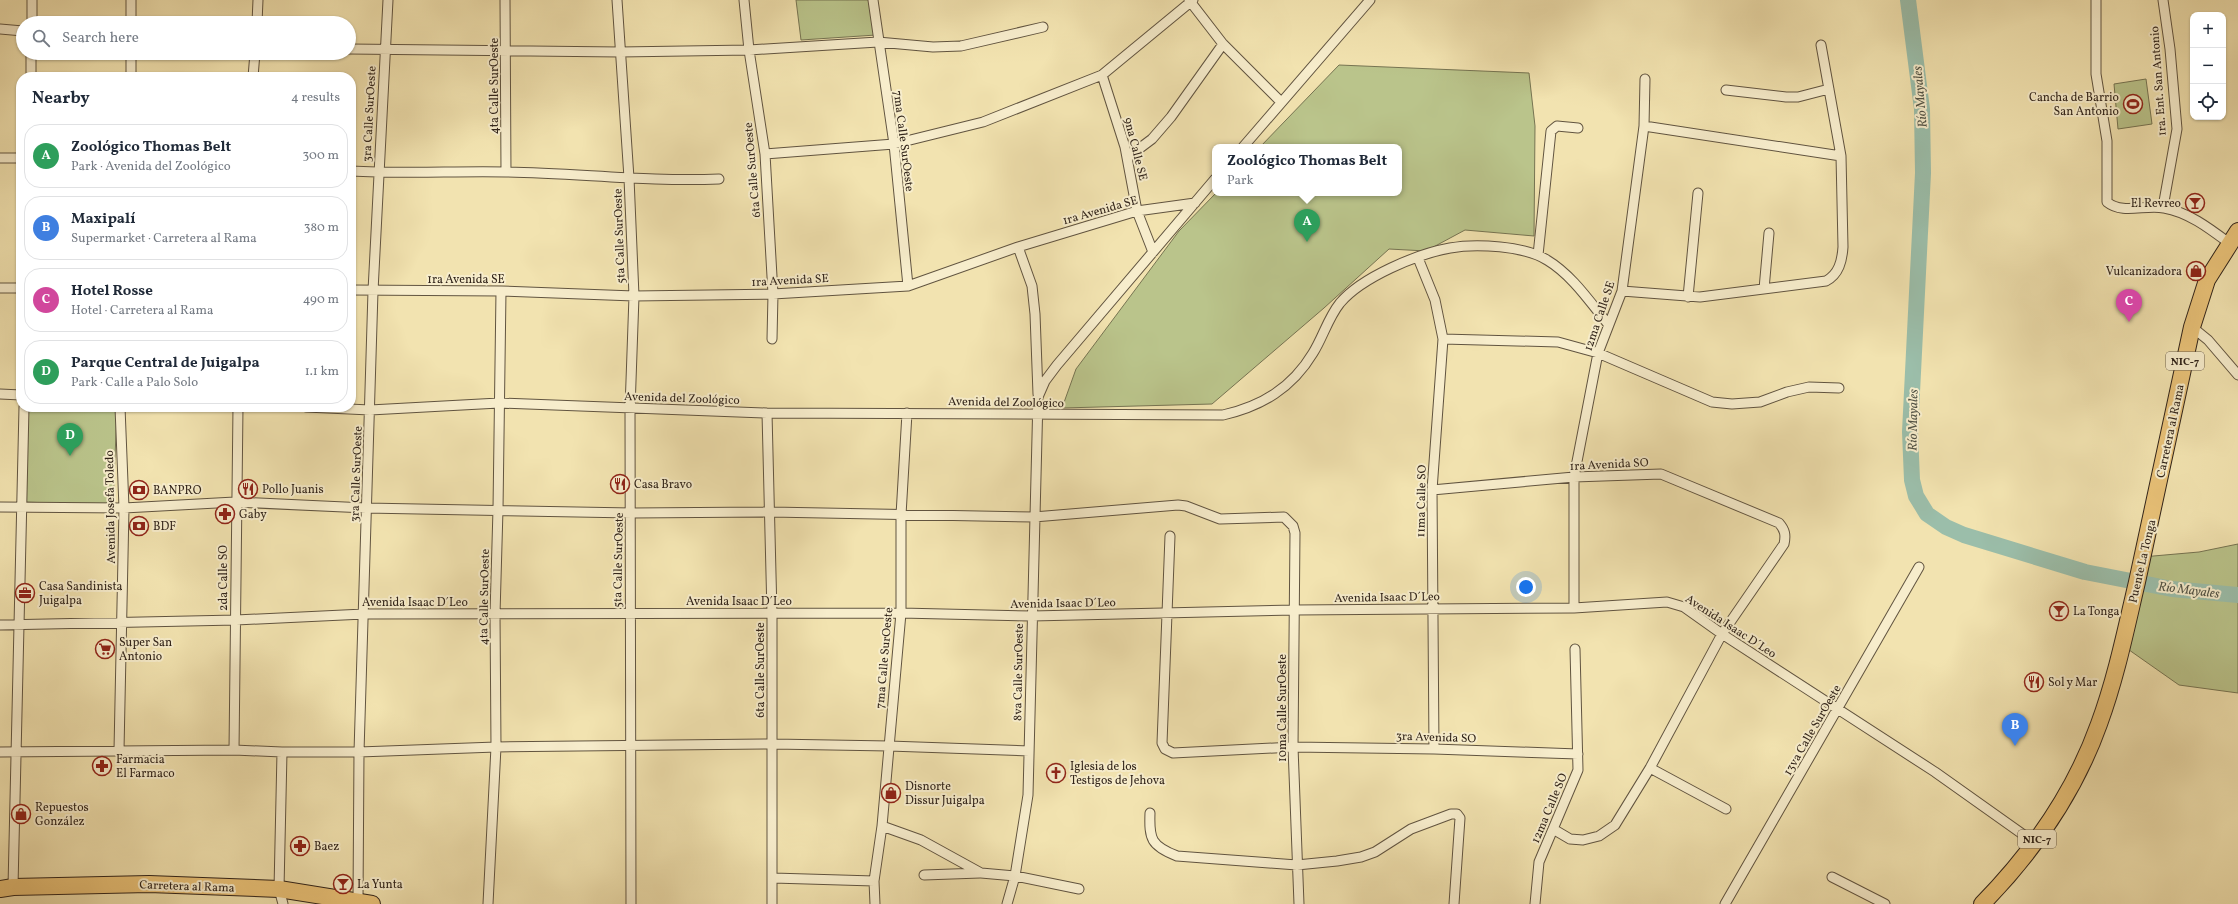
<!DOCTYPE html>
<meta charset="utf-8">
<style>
:root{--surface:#fff;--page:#f2f2f3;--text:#1f2937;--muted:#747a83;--line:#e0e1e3;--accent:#8f2418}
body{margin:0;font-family:Vollkorn,serif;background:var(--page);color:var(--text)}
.controls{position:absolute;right:12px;top:12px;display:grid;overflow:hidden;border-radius:8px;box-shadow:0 1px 3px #0004}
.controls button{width:36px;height:36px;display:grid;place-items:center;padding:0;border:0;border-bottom:1px solid var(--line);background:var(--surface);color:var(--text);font:20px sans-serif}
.you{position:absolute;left:1526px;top:587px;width:14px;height:14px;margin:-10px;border:3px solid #fff;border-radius:50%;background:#1a73e8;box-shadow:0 0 0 6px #1a73e833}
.badge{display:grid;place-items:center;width:26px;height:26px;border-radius:50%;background:var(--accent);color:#fff;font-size:13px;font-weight:700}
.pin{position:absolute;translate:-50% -33px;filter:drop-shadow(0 1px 2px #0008)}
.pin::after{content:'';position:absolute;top:21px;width:14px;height:12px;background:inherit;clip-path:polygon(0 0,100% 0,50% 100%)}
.popup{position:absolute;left:1212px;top:144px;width:190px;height:52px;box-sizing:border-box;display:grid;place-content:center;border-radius:8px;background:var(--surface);filter:drop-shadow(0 1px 3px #0005);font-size:13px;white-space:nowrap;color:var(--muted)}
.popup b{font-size:15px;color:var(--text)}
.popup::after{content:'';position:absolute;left:50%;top:100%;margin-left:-8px;border:8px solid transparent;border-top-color:var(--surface)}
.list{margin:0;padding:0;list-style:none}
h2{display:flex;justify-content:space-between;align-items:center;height:52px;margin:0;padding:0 16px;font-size:17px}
h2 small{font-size:13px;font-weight:400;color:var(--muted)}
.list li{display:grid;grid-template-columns:26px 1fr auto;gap:12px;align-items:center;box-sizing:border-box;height:64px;margin:0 8px 8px;padding:0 8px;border:1px solid var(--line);border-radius:16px}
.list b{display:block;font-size:15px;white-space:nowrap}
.list p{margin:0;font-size:13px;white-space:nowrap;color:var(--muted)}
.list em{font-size:13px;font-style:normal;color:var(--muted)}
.icon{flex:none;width:22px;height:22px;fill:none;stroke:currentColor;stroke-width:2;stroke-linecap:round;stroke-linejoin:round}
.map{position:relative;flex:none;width:2238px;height:904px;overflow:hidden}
.search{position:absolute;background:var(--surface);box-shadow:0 1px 3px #0004;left:16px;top:16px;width:340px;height:44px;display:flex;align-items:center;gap:10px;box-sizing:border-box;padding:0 14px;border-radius:22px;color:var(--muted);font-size:15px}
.panel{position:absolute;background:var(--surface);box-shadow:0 1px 3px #0004;left:16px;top:72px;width:340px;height:340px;border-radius:16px}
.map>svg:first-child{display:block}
.green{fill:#bac48b;stroke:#767452}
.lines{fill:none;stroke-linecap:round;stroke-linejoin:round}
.river{stroke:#9bbeaa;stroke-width:16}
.street-casing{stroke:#615440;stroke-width:11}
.highway-casing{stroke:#31241a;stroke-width:18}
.street{stroke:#f7edcc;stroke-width:9}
.highway{stroke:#e9c278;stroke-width:16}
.labels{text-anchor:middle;stroke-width:4;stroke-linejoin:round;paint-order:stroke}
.shield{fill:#f7edcc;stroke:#6c604f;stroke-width:1}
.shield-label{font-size:11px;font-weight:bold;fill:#31241a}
.street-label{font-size:12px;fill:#31241a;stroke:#f7edcc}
.poi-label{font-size:12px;fill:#31241a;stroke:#f7edcc;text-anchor:start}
.water-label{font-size:13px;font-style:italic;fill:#515245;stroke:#f7edcc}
</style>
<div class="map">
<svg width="2238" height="904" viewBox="0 0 2238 904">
<rect width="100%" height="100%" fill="#f2e3b0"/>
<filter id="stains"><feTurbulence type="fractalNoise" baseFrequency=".005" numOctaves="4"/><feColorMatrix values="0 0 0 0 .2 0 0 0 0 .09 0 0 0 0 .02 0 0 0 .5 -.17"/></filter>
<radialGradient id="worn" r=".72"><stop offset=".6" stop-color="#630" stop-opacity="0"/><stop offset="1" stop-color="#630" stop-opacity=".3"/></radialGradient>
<!-- green -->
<path class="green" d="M796 0H872L876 35 801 40Z
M1339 65 1529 73 1535 126 1534 236 1465 230 1426 251 1389 249 1324 308 1212 404 1062 408 1076 369 1179 231 1216 193H1399V147H1260Z
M2146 79 2152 124 2118 129 2114 84Z
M27 407 117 409 113 505 23 502Z
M2238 544V693L2179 685 2122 645 2142 557 2199 552Z"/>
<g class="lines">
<!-- river -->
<path class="river" d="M1908 0 1922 109 1923 173 1910 432 1912 480 1916 496 1927 514 1946 527 1964 535 2085 572 2172 589 2238 595"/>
<defs>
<path id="street" d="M505 0 506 172
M617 0 629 178 634 296 630 409 631 904
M744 0 749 50 765 154 773 294 772 339
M873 0 894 144 908 286
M1189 0 1223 44 1281 102
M2096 0V74L2107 141V202C2123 215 2145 204 2164 208 2188 212 2209 228 2229 243
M2163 0 2170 49 2177 129 2163 207
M32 23V0
M131 23V0
M257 23 258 0
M0 29 23 31
M349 49 620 52 749 50 878 42 933 47 961 46 1043 27
M1102 75 1125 147 1137 211 1153 252
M31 77V53
M131 77V53
M253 77 255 53
M1726 90 1786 97H1798L1829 89
M1644 126 1841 156
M1243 147 1370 0
M765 154 894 144 983 122 1102 75 1193 0
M1128 157 1152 139 1171 117 1223 44
M0 158H21
M351 171C403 174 454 171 506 172 577 173 648 182 719 179
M1018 247 1032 286 1035 314 1038 394
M1538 255 1551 131 1557 126 1578 128
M1418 258 1435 300 1443 339 1432 490 1434 749
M0 288H21
M1764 289 1769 233
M351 290 501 291 634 296 773 294 908 286 1018 247 1137 211 1195 203
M1622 291 1700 297 1826 281C1839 274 1842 261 1843 247L1841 156 1821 45
M1688 297 1698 193
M2192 327 2208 340 2238 375
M1443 339 1558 342 1598 353 1712 402 1732 404 1760 402 1787 392 1809 387 1839 388
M0 394 21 395
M306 407 370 410 499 403 767 413 1223 415C1262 406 1292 388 1313 353 1323 337 1328 318 1340 303 1362 277 1417 254 1450 248 1476 243 1525 246 1547 260 1572 275 1590 302 1608 324
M767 413 772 614V904
M1432 490 1574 477 1661 474 1779 523C1785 530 1786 535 1784 544L1722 634 1650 768 1615 825 1599 836 1583 840 1570 839 1553 829
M0 507 124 508 235 502 366 508 632 513 771 512 1034 517 1178 505 1186 506 1220 519 1284 517 1293 526 1295 533 1293 747 1299 904
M1170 536 1162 743 1165 749 1173 753 1293 747 1434 749 1578 754
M1574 608V477L1598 353 1622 291 1644 126 1645 79
M0 625 236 620 364 614 901 613 1032 616 1295 610 1574 608 1667 602 1684 607 1722 634 1935 772 2035 843
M119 750 124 508 120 407
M234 750 238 407
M0 752 234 750 282 752H359L496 747 773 744 889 746 1029 751
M282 752 279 889 283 904
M1650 768 1726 809
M1150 813C1149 839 1151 846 1177 856L1297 865 1337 861 1361 857 1375 852 1411 829 1451 814H1457L1460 818 1454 904
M882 826 921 840 981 873 1015 876 1079 889
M924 875 980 873
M1832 877 1885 904
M773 878 874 881
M13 887 24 407
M358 901 359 752 373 291 388 0
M488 904 496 747 495 614 498 509 501 291
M875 904 874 881 882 826 901 613V515L907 413
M1007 904 1015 876 1028 795 1038 397 1045 381 1057 365 1215 179
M1535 904 1539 862 1578 770 1575 649
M1725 904 1919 567"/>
<path id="highway" d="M0 889 13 887 149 884 279 889 372 904
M1982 904C2032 853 2075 791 2099 724 2116 678 2126 629 2137 582 2156 497 2174 412 2192 327L2207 280 2238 231"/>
</defs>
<!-- street casing -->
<use href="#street" class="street-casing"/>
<!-- highway casing -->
<use href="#highway" class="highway-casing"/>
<!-- street -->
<use href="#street" class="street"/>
<!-- highway -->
<use href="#highway" class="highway"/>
</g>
<!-- icons -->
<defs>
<symbol id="stadium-ring" viewBox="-11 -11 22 22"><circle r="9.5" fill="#f7edcc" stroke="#8f2418" stroke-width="1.5"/><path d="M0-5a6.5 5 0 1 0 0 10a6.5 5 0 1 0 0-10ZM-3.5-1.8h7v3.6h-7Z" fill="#8f2418"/></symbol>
<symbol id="bar-ring" viewBox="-11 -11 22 22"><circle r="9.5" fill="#f7edcc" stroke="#8f2418" stroke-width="1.5"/><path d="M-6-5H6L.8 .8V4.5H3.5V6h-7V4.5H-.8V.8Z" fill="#8f2418"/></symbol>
<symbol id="shop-ring" viewBox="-11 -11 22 22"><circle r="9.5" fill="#f7edcc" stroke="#8f2418" stroke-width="1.5"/><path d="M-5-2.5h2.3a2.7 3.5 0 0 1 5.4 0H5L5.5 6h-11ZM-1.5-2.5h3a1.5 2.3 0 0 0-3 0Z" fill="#8f2418"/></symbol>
<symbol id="restaurant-ring" viewBox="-11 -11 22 22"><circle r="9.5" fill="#f7edcc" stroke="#8f2418" stroke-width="1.5"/><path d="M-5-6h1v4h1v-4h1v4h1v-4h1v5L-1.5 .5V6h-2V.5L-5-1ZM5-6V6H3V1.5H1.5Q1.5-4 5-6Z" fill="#8f2418"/></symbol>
<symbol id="bank-ring" viewBox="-11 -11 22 22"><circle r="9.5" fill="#f7edcc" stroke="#8f2418" stroke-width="1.5"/><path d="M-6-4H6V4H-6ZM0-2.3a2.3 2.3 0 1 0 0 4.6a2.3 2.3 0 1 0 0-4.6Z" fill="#8f2418"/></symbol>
<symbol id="pharmacy-ring" viewBox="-11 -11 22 22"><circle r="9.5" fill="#f7edcc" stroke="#8f2418" stroke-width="1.5"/><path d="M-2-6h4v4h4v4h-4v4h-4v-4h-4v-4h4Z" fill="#8f2418"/></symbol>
<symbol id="office-ring" viewBox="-11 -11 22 22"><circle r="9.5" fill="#f7edcc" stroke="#8f2418" stroke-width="1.5"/><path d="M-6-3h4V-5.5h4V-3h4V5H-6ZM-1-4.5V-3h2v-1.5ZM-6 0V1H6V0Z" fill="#8f2418"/></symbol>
<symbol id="supermarket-ring" viewBox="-11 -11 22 22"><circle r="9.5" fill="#f7edcc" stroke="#8f2418" stroke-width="1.5"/><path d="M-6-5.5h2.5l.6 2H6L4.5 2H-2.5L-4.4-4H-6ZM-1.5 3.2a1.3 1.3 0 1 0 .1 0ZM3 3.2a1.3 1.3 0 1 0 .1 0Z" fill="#8f2418"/></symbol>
<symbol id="church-ring" viewBox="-11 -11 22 22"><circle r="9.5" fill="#f7edcc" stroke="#8f2418" stroke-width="1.5"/><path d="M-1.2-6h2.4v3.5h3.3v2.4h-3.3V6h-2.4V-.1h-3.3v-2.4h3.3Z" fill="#8f2418"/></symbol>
</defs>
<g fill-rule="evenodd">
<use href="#stadium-ring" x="2122" y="93" width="22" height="22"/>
<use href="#bar-ring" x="2184" y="192" width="22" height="22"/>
<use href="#shop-ring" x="2185" y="260" width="22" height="22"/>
<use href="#restaurant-ring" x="609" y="473" width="22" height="22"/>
<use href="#restaurant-ring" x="237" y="478" width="22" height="22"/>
<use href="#bank-ring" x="128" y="479" width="22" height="22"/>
<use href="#pharmacy-ring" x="214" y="503" width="22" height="22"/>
<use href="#bank-ring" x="128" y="515" width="22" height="22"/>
<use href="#office-ring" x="14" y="582" width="22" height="22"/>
<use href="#bar-ring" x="2048" y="600" width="22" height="22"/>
<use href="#supermarket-ring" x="94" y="638" width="22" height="22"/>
<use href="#restaurant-ring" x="2023" y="671" width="22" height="22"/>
<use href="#pharmacy-ring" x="91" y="755" width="22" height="22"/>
<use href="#church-ring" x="1045" y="762" width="22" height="22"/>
<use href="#shop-ring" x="880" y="782" width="22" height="22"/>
<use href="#shop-ring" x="10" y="803" width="22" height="22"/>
<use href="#pharmacy-ring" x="289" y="835" width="22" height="22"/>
<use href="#bar-ring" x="332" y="873" width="22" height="22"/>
</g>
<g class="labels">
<!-- shield labels -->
<g class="shield">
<rect x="2166" y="352" width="38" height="18" rx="3"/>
<rect x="2018" y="830" width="38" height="18" rx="3"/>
</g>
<g class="shield-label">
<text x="2185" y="365">NIC-7</text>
<text x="2037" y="843">NIC-7</text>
</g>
<!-- street labels -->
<g class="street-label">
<text transform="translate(2158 81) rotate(-94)" y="4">1ra. Ent. San Antonio</text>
<text transform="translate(494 86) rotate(-90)" y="4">4ta Calle SurOeste</text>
<text transform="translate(369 114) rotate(-87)" y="4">3ra Calle SurOeste</text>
<text transform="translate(904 141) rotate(83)" y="4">7ma Calle SurOeste</text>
<text transform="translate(1136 149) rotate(76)" y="4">9na Calle SE</text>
<text transform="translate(752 170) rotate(-95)" y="4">6ta Calle SurOeste</text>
<text transform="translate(1100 210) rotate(-16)" y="4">1ra Avenida SE</text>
<text transform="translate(619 236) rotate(-92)" y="4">5ta Calle SurOeste</text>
<text x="466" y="283">1ra Avenida SE</text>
<text transform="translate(790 280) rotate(-3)" y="4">1ra Avenida SE</text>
<text transform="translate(1599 316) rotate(-71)" y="4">12ma Calle SE</text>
<text transform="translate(682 398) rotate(2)" y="4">Avenida del Zoológico</text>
<text transform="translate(1006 402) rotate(1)" y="4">Avenida del Zoológico</text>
<text transform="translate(2170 431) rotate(-78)" y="4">Carretera al Rama</text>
<text transform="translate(1609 464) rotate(-3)" y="4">1ra Avenida SO</text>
<text transform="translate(356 474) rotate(-88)" y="4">3ra Calle SurOeste</text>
<text transform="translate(1421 501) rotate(-89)" y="4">11ma Calle SO</text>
<text transform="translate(110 507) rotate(-91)" y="4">Avenida Josefa Toledo</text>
<text transform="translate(618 560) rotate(-89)" y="4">5ta Calle SurOeste</text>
<text transform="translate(2142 561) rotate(-77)" y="4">Puente La Tonga</text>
<text transform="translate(223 578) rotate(-90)" y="4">2da Calle SO</text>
<text transform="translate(484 597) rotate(-89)" y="4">4ta Calle SurOeste</text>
<text transform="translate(1387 597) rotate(-1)" y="4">Avenida Isaac D´Leo</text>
<text x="739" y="605">Avenida Isaac D´Leo</text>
<text x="415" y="606">Avenida Isaac D´Leo</text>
<text transform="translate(1063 603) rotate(-1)" y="4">Avenida Isaac D´Leo</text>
<text transform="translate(1731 626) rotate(33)" y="4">Avenida Isaac D´Leo</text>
<text transform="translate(884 658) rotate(-85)" y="4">7ma Calle SurOeste</text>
<text transform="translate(760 670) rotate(-90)" y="4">6ta Calle SurOeste</text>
<text transform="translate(1018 672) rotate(-89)" y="4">8va Calle SurOeste</text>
<text transform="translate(1282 708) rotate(-90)" y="4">10ma Calle SurOeste</text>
<text transform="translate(1812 730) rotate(-60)" y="4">13va Calle SurOeste</text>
<text transform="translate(1436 737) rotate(2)" y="4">3ra Avenida SO</text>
<text transform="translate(1549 808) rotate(-67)" y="4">12ma Calle SO</text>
<text transform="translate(187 886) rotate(2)" y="4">Carretera al Rama</text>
</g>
<!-- poi labels -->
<g class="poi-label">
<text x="2119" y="101" text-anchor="end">Cancha de Barrio<tspan x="2119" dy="14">San Antonio</tspan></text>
<text x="2181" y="207" text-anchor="end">El Revreo</text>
<text x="2182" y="275" text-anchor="end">Vulcanizadora</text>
<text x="634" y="488">Casa Bravo</text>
<text x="262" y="493">Pollo Juanis</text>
<text x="153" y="494">BANPRO</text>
<text x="239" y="518">Gaby</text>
<text x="153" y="530">BDF</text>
<text x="39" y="590">Casa Sandinista<tspan x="39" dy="14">Juigalpa</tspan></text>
<text x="2073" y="615">La Tonga</text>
<text x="119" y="646">Super San<tspan x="119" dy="14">Antonio</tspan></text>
<text x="2048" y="686">Sol y Mar</text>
<text x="116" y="763">Farmacia<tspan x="116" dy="14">El Farmaco</tspan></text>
<text x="1070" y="770">Iglesia de los<tspan x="1070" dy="14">Testigos de Jehova</tspan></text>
<text x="905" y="790">Disnorte<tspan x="905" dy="14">Dissur Juigalpa</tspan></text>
<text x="35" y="811">Repuestos<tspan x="35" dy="14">González</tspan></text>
<text x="314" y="850">Baez</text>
<text x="357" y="888">La Yunta</text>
</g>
<!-- water labels -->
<g class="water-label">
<text transform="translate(1919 97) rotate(-95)" y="5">Río Mayales</text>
<text transform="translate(1912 420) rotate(-89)" y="5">Río Mayales</text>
<text transform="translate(2189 589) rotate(7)" y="5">Río Mayales</text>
</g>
</g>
<rect width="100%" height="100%" filter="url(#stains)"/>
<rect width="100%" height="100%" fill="url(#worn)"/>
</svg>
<div class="controls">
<button>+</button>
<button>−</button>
<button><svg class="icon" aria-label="locate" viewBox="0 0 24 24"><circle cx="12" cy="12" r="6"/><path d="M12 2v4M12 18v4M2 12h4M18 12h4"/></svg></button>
</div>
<div class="you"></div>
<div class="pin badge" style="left:1307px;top:242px;background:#2e9e5b">A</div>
<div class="popup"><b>Zoológico Thomas Belt</b>Park</div>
<div class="pin badge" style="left:2015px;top:746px;background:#3f7fe0">B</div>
<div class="pin badge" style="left:2129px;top:322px;background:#d1479c">C</div>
<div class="pin badge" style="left:70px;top:456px;background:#2e9e5b">D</div>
<div class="search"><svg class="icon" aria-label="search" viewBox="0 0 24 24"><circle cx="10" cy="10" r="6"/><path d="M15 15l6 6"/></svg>Search here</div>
<section class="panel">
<h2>Nearby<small>4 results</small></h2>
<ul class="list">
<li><span class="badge" style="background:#2e9e5b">A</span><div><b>Zoológico Thomas Belt</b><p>Park · Avenida del Zoológico</p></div><em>300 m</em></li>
<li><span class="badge" style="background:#3f7fe0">B</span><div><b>Maxipalí</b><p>Supermarket · Carretera al Rama</p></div><em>380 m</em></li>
<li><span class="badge" style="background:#d1479c">C</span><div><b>Hotel Rosse</b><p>Hotel · Carretera al Rama</p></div><em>490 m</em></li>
<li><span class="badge" style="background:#2e9e5b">D</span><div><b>Parque Central de Juigalpa</b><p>Park · Calle a Palo Solo</p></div><em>1.1 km</em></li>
</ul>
</section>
</div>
